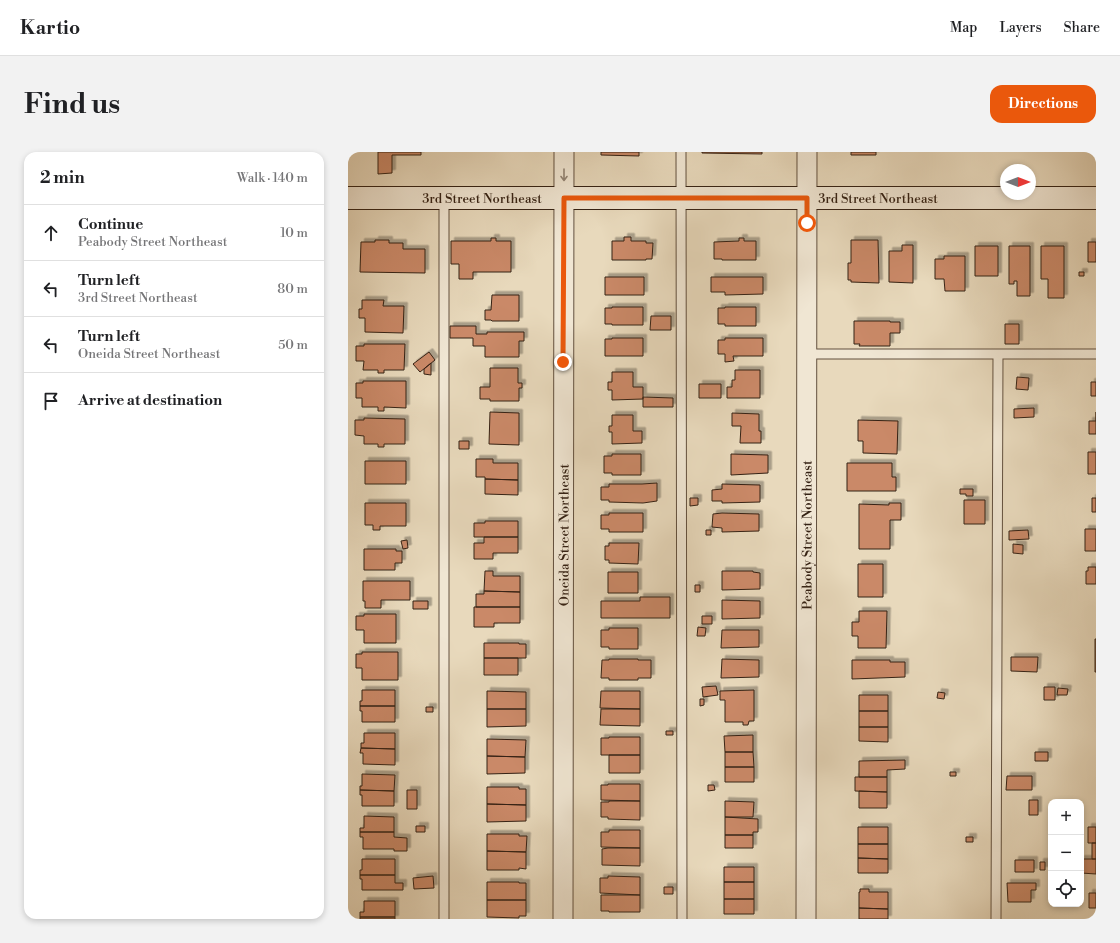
<!DOCTYPE html>
<meta charset="utf-8">
<style>
:root{--surface:#fff;--page:#f2f2f2;--text:#202124;--muted:#757577;--line:#e0e0e0;--accent:#ea580c}
body{margin:0;font-family:"Libre Bodoni",serif;background:var(--page);color:var(--text)}
.controls{position:absolute;right:12px;bottom:12px;display:grid;overflow:hidden;border-radius:8px;box-shadow:0 2px 6px #0003}
.controls button{width:36px;height:36px;display:grid;place-items:center;padding:0;border:0;border-bottom:1px solid var(--line);background:var(--surface);color:var(--text);font:20px sans-serif}
.compass{position:absolute;left:652px;top:12px;width:36px;height:36px;border-radius:50%;background:var(--surface);box-shadow:0 2px 6px #0003;rotate:90deg}
.stop{position:absolute;width:12px;height:12px;margin:-9px;border:3px solid #ea580c;border-radius:50%;background:#fff}
.stop.end{background:#ea580c;border-color:#fff;box-shadow:0 1px 4px #0008}
.list{margin:0;padding:0;list-style:none}
h2{display:flex;justify-content:space-between;align-items:center;height:52px;margin:0;padding:0 16px;font-size:17px}
h2 small{font-size:13px;font-weight:400;color:var(--muted)}
.list li{display:grid;grid-template-columns:26px 1fr auto;gap:12px;align-items:center;box-sizing:border-box;height:56px;padding:0 16px;border-top:1px solid var(--line)}
.list b{display:block;font-size:15px;white-space:nowrap}
.list p{margin:0;font-size:13px;white-space:nowrap;color:var(--muted)}
.list em{font-size:13px;font-style:normal;color:var(--muted)}
.icon{flex:none;width:22px;height:22px;fill:none;stroke:currentColor;stroke-width:2;stroke-linecap:round;stroke-linejoin:round}
.map{position:relative;flex:none;width:748px;height:767px;overflow:hidden;border-radius:12px}
header{display:flex;align-items:center;gap:24px;box-sizing:border-box;height:56px;padding:0 20px;background:var(--surface);border-bottom:1px solid var(--line)}
header strong{font-size:19px}
nav{display:flex;gap:22px;margin-inline-start:auto;font-size:14px}
.intro{display:flex;align-items:center;justify-content:space-between;box-sizing:border-box;height:96px;padding:0 24px}
h1{margin:0;font-size:28px}
.button{padding:10px 18px;border-radius:12px;background:var(--accent);color:#fff;font-size:14px;font-weight:700}
main{display:flex;gap:24px;padding:0 24px}
aside{flex:1;background:var(--surface);border-radius:12px;box-shadow:0 2px 6px #0003}
.map>svg:first-child{display:block}
.building{fill:#ca8968;stroke:#352214;filter:url(#shadow)}
.lines{fill:none;stroke-linecap:round;stroke-linejoin:round}
.lane-casing{stroke:#62503e;stroke-width:11}
.street-casing{stroke:#62503e;stroke-width:21}
.secondary-casing{stroke:#352214;stroke-width:24}
.lane{stroke:#f0e6d3;stroke-width:9}
.street{stroke:#f0e6d3;stroke-width:19}
.secondary{stroke:#f0e6d3;stroke-width:22}
.oneway{stroke:#928474}
.route{stroke:#ea580c;stroke-width:5}
.labels{text-anchor:middle;stroke-width:3;stroke-linejoin:round;paint-order:stroke}
.street-label{font-size:13px;fill:#352214;stroke:#f0e6d3}
</style>
<header>
<strong>Kartio</strong>
<nav><a>Map</a><a>Layers</a><a>Share</a></nav>
</header>
<div class="intro"><h1>Find us</h1><a class="button">Directions</a></div>
<main>
<aside>
<h2>2 min<small>Walk · 140 m</small></h2>
<ul class="list">
<li><svg class="icon" aria-label="ahead" viewBox="0 0 24 24"><path d="M12 20V5M6 11l6-6 6 6"/></svg><div><b>Continue</b><p>Peabody Street Northeast</p></div><em>10 m</em></li>
<li><svg class="icon" aria-label="left" viewBox="0 0 24 24"><path d="M17 20v-9H6M10 6l-5 5 5 5"/></svg><div><b>Turn left</b><p>3rd Street Northeast</p></div><em>80 m</em></li>
<li><svg class="icon" aria-label="left" viewBox="0 0 24 24"><path d="M17 20v-9H6M10 6l-5 5 5 5"/></svg><div><b>Turn left</b><p>Oneida Street Northeast</p></div><em>50 m</em></li>
<li><svg class="icon" aria-label="arrive" viewBox="0 0 24 24"><path d="M6 21V4h12l-3 4 3 4H6"/></svg><div><b>Arrive at destination</b></div></li>
</ul>
</aside>
<div class="map">
<svg width="748" height="767" viewBox="0 0 748 767">
<defs>
<filter id="shadow"><feDropShadow dx="3.5" dy="-3.5" stdDeviation="0" flood-color="#0004"/></filter>
</defs>
<rect width="100%" height="100%" fill="#e8d9bc"/>
<filter id="stains"><feTurbulence type="fractalNoise" baseFrequency=".005" numOctaves="4"/><feColorMatrix values="0 0 0 0 .2 0 0 0 0 .09 0 0 0 0 .02 0 0 0 .5 -.17"/></filter>
<radialGradient id="worn" r=".72"><stop offset=".6" stop-color="#630" stop-opacity="0"/><stop offset="1" stop-color="#630" stop-opacity=".3"/></radialGradient>
<!-- building -->
<path class="building" d="M30 0H73V3H44V21L30 22Z
M253 0H291V4L253 3Z
M354 0H414V2L354 1Z
M503 0H528V3H503Z
M276 85H283V89H298V91H305L304 107H298V108H264V89H276Z
M143 86H148V89H163V120H125V127H111V112H103V89H143Z
M391 86H396V89H408V108H374V107H366V90L391 89Z
M27 88H41V91H55V97H77V121L12 120 13 90H27Z
M503 88H530L531 131 503 130V128H500V111H503Z
M740 90H748V110H740Z
M554 93H565V131L541 130V99H554Z
M627 94H650V124H627Z
M661 94H682V144H669V129H666V132H661Z
M693 94H716V146H700V127H693Z
M596 104H617V139H597L596 127H587V107H596Z
M731 120H736V124H731Z
M257 125H296V143H257Z
M363 125H415V142L377 143V140H363Z
M144 143H171V169H144L143 168H137V158H143Z
M14 148H36L35 154H56L55 181 17 180V166H11V157H14Z
M264 155H295V173H264V172H257V156H264Z
M377 155H408V174H377V172H370V156H377Z
M303 164H323V178H302Z
M506 169H542V170H552V181H542V194H511L512 192H506Z
M657 172H671V192H657Z
M102 174H128V182H139V180H176V189H171V205H137V194H125V186H102Z
M264 186H295V204H257V187H264Z
M377 186H415V204H385L386 209 377 210V202H370V188H377Z
M16 192H57L56 218H36V221H30V218H15L16 209H8V194H16Z
M81 200 87 208 72 220 65 212Z
M83 211V223L76 222V217Z
M142 216H170V231H174V236H171V249H142V247H132V235H142Z
M387 218H412V246H379V235H384V228H387Z
M264 220H285V235H295V247L264 248V238H260V230H264Z
M669 225 681 226 680 238 668 237Z
M15 229H58V256L36 255V259H30V255H14V246H8V231H15Z
M743 230H748V244H743Z
M351 232H373V246H351Z
M295 245 325 246V255H295Z
M686 256V265L666 266V257Z
M142 260 171 261V293L141 292Z
M748 260V282H741V269H748Z
M384 261 411 262V279H413V291H392L393 274H384Z
M264 263H285V279H294V291L264 292V280H261V274H264Z
M16 266 57 267V292H36V295H30V292H16V284L7 283V268H16Z
M510 268 550 269 549 302 515 301V289H510Z
M111 289H121V297H111Z
M740 300H748V322H740Z
M264 302H293V323H264V321H256V304H264Z
M383 302 420 303V321L383 323Z
M128 307H145V311H170V328L137 327V325H128Z
M17 309H58V332H17Z
M499 311H544V325H548V339H499Z
M137 327 170 328V343L137 342Z
M309 331V349L295 351 261 350V348H253V335H261V332H294Z
M374 332 412 333V350L374 351V349H364V338L374 337Z
M612 337H625V344H618V342H612Z
M342 346H350V353L342 354Z
M744 346H748V360H744Z
M616 348H637V372H616Z
M17 351H58V374H32V378H25V373H17Z
M541 351H553V368H542V397H511V352L541 353Z
M261 361H295V380H261V377H253V363H261Z
M374 361 411 362V379L374 380V376L364 375 365 362Z
M137 369H170V385H126V371H137Z
M737 377H748V399H737Z
M358 378H363V383H358Z
M680 378 681 387 661 388V379Z
M136 385H170V401H145V407H126V391H136Z
M59 388 60 396 55 397 53 389Z
M261 391H291L290 412 261 411V408H257V394H261Z
M665 392 675 393V402L665 401Z
M16 397H48V399H54V411H47V418H16Z
M510 412H535V445H510Z
M740 415H748V432H738V419H740Z
M137 419H145V424H172V440L136 439Z
M374 419H405V420L412 421V437L374 438Z
M260 420H290V441H260Z
M15 429H62V448H33V456H17V449H15Z
M347 433H352V440H347Z
M136 439 172 440V455H128V442H136Z
M292 445H322V466H253V449H292Z
M374 448 412 449V466L374 467Z
M65 449H80V457H65Z
M126 455H172V471H146V475H126Z
M511 459H539L538 496H510V484H504V470H511Z
M16 462H48V491H16V478H8V464H16Z
M354 464H364V472H354Z
M350 475 358 476 357 484H349Z
M261 476H290V497H261V495H253V478H261Z
M374 478H411V495L373 496Z
M747 487H748V520H747Z
M136 491H171V492H178V506H136Z
M14 500H50V528H14V516H8V502H14Z
M663 505H690L689 520 663 519Z
M136 506H170V523H136Z
M261 507H290V508H303V526H290V528H261V526H253L254 508H261Z
M374 507 411 508V525L373 526Z
M504 508H542V510H557V525L504 527Z
M368 534 370 543 355 545 354 535Z
M696 535H707V548H696Z
M710 536 720 537 719 543H709Z
M14 538H47V554H12V549H14Z
M406 538V569H401L400 573H395V570H377V548H372V539Z
M139 539 178 540V557H139Z
M253 539H292V557L252 556Z
M590 540 597 541 596 547 589 546Z
M511 543H540V559H511Z
M352 547H356V553L352 554Z
M12 554H47V570H14V559H12Z
M78 555H85V560H78Z
M139 557H178V574L139 575Z
M253 557H292V574L252 573Z
M511 559H540V575H511Z
M511 575H540V590L511 589Z
M318 579H325V583H318Z
M16 581H47V597L13 596V591H16Z
M405 583V600H377L376 584Z
M261 585H292V603H253V586H261Z
M139 587 178 588 177 605 139 604Z
M13 596 47 597V613L15 612V601H12Z
M377 600H405L406 615H377Z
M687 600H700V609H687Z
M261 603H292V621H261Z
M139 604 177 605V621L139 622Z
M557 608V617L539 618V625H511V609Z
M377 615H406V630H377Z
M602 620H608V624H602Z
M14 622 47 623 46 639 12 638V634H14Z
M659 624H684V638H658Z
M507 625H539V640L507 639Z
M260 632H292V649L253 648V633H260Z
M360 633H366L367 638 360 639Z
M139 635H171V637H178V653L139 652Z
M12 638 46 639V654H14V643H12Z
M59 638H69V657H59Z
M511 639 539 640V656H511Z
M681 648H690V663H681Z
M261 649H292V668L260 667V665H253V650H261Z
M377 649 406 650 405 665H377Z
M139 652 178 653V669L139 670Z
M16 664 46 665V680H12V676H16Z
M377 665 410 667V680H405V683H377Z
M68 674H77V680H68Z
M510 675H540V692H510Z
M740 675H748V691H740Z
M261 678H292V696L253 695V680H261Z
M12 680H46V685L59 686V699H46V697H15V685H12Z
M139 682H171V684H179L178 700 139 699Z
M377 683H405V696H377Z
M618 685H625V690H618Z
M744 691H748V707H744Z
M510 692H540V707L510 706Z
M260 696H292V714L254 713V697Z
M139 699 178 700V717L171 716V718H139Z
M510 706 540 707V721H510Z
M14 707H47V723H12V718H14Z
M733 707H748V722L733 721Z
M667 708H686V720H667Z
M692 710H697V718H692Z
M376 715H406V730H376Z
M12 723H47V731H55V738H14V727H12Z
M85 724 86 736 66 737 65 726Z
M260 724 292 725V743L252 741V726H260Z
M139 730H171V731H178V748H139Z
M376 730H406V747H376Z
M659 731H688V738H683V750H660Z
M316 735H325V742H316Z
M512 737H521V740H540V757L511 756V740H512Z
M741 741H748V756H741Z
M253 743H292V760H261V759H253Z
M376 747H406V762H376Z
M139 748H178V764H171V766L139 765Z
M16 749H47V765H12V760H16Z
M511 756 540 757V767H511Z
M12 765H47V767H12Z"/>
<g class="lines">
<defs>
<path id="lane" d="M333 0 334 767
M96 45V767
M459 202H748
M648 767 650 202"/>
<g id="street">
<path id="s1" d="M215 767 216 0"/>
<path id="s2" d="M458 767 459 0"/>
</g>
<g id="secondary">
<path id="s3" d="M0 46H748"/>
</g>
</defs>
<!-- lane casing -->
<use href="#lane" class="lane-casing"/>
<!-- street casing -->
<use href="#street" class="street-casing"/>
<!-- secondary casing -->
<use href="#secondary" class="secondary-casing"/>
<!-- lane -->
<use href="#lane" class="lane"/>
<!-- street -->
<use href="#street" class="street"/>
<!-- secondary -->
<use href="#secondary" class="secondary"/>
</g>
<!-- one-way arrows -->
<defs><path id="oneway-shaft" d="M-6 0H5M1.5-3L5.5 0L1.5 3" fill="none" stroke-width="1.6" stroke-linecap="round" stroke-linejoin="round"/></defs>
<use class="oneway" href="#oneway-shaft" transform="translate(216 23) rotate(90)"/>
<g class="lines">
<!-- route -->
<path class="route" d="M215 210 216 46H459V71"/>
</g>
<g class="labels">
<!-- street labels -->
<g class="street-label">
<text dy="5" stroke="none"><textPath href="#s3" startOffset="134">3rd Street Northeast</textPath></text>
<text dy="5" stroke="none"><textPath href="#s3" startOffset="530">3rd Street Northeast</textPath></text>
<text dy="5" stroke="none"><textPath href="#s1" startOffset="384">Oneida Street Northeast</textPath></text>
<text dy="5" stroke="none"><textPath href="#s2" startOffset="384">Peabody Street Northeast</textPath></text>
</g>
</g>
<rect width="100%" height="100%" filter="url(#stains)"/>
<rect width="100%" height="100%" fill="url(#worn)"/>
</svg>
<div class="controls">
<button>+</button>
<button>−</button>
<button><svg class="icon" aria-label="locate" viewBox="0 0 24 24"><circle cx="12" cy="12" r="6"/><path d="M12 2v4M12 18v4M2 12h4M18 12h4"/></svg></button>
</div>
<svg class="compass" viewBox="-18 -18 36 36"><path d="M0-13l5 13h-10z" fill="#e53935"/><path d="M0 13l5-13h-10z" fill="#757577"/></svg>
<div class="stop" style="left:459px;top:71px"></div>
<div class="stop end" style="left:215px;top:210px"></div>
</div>
</main>
